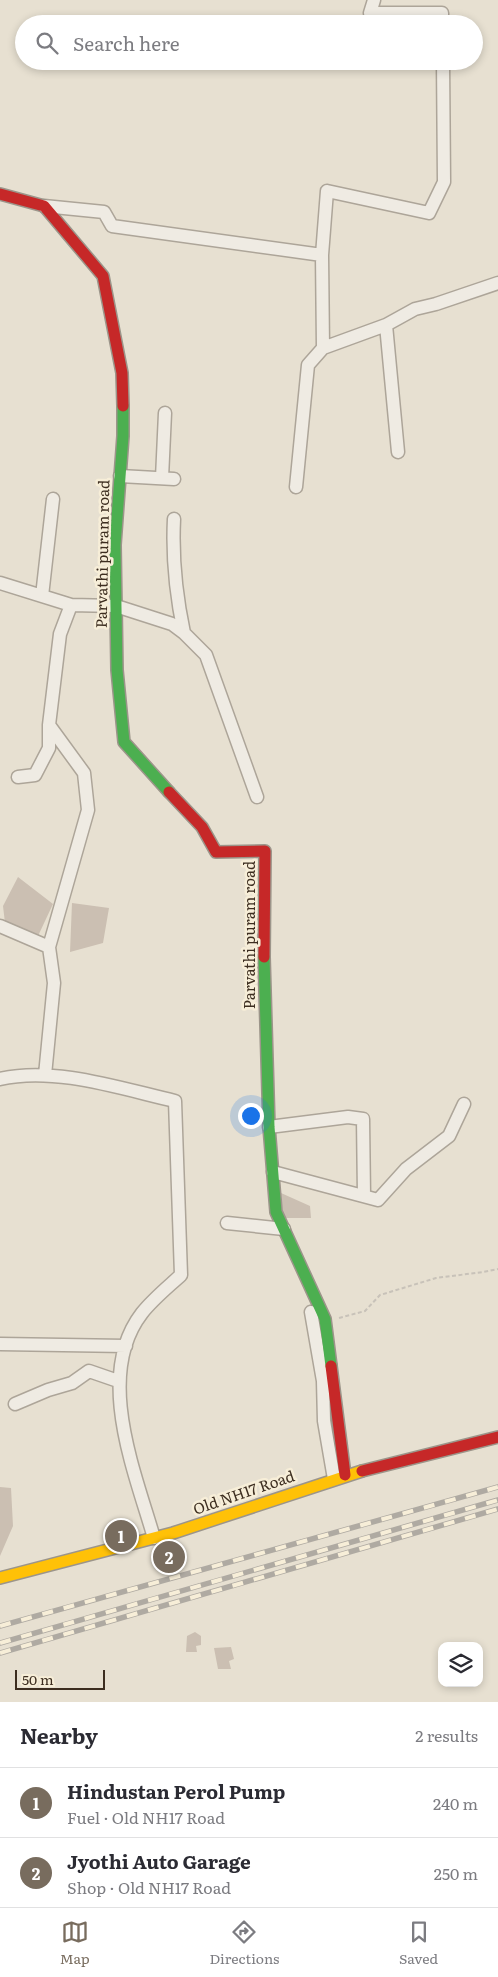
<!DOCTYPE html>
<meta charset="utf-8">
<style>
:root{--surface:#fff;--page:#f7f7f7;--text:#2b2b33;--muted:#7c7c81;--line:#e1e1e2;--accent:#786c5e}
body{margin:0;font-family:Literata,serif;background:var(--page);color:var(--text)}
.controls{position:absolute;right:15px;bottom:15px;display:grid;overflow:hidden;border-radius:10px;box-shadow:0 2px 8px #0003}
.controls button{width:45px;height:45px;display:grid;place-items:center;padding:0;border:0;border-bottom:1px solid var(--line);background:var(--surface);color:var(--text);font:25px sans-serif}
.scale{position:absolute;left:15px;bottom:12px;width:90px;box-sizing:border-box;padding-left:5px;border:2px solid #3d2e20;border-top:0;font-size:14px;line-height:18px;white-space:nowrap;color:#3d2e20;-webkit-text-stroke:4px #f7eed8;paint-order:stroke}
.you{position:absolute;left:250px;top:1115px;width:18px;height:18px;margin:-12px;border:4px solid #fff;border-radius:50%;background:#1a73e8;box-shadow:0 0 0 8px #1a73e833}
.badge{display:grid;place-items:center;width:32px;height:32px;border-radius:50%;background:var(--accent);color:#fff;font-size:16px;font-weight:700}
.pin{position:absolute;translate:-50% -50%;border:2px solid #fff;box-shadow:0 1px 5px #0006}
.list{margin:0;padding:0;list-style:none}
h2{display:flex;justify-content:space-between;align-items:center;height:65px;margin:0;padding:0 20px;font-size:21px}
h2 small{font-size:16px;font-weight:400;color:var(--muted)}
.list li{display:grid;grid-template-columns:32px 1fr auto;gap:15px;align-items:center;box-sizing:border-box;height:70px;padding:0 20px;border-top:1px solid var(--line)}
.list b{display:block;font-size:19px;white-space:nowrap}
.list p{margin:0;font-size:16px;white-space:nowrap;color:var(--muted)}
.list em{font-size:16px;font-style:normal;color:var(--muted)}
.icon{flex:none;width:28px;height:28px;fill:none;stroke:currentColor;stroke-width:2;stroke-linecap:round;stroke-linejoin:round}
.map{position:relative;flex:none;width:498px;height:1702px;overflow:hidden}
.search{position:absolute;background:var(--surface);box-shadow:0 2px 8px #0003;left:15px;right:15px;top:15px;height:55px;display:flex;align-items:center;gap:12px;box-sizing:border-box;padding:0 18px;border-radius:28px;color:var(--muted);font-size:19px}
.sheet{height:205px;background:var(--surface)}
nav{display:flex;justify-content:space-around;align-items:center;box-sizing:border-box;height:70px;border-top:1px solid var(--line);background:var(--surface);font-size:14px;color:var(--muted)}
nav a{display:grid;justify-items:center;gap:2px}
nav .on{color:var(--accent)}
.map>svg:first-child{display:block}
.building{fill:#cbbfb2}
.lines{fill:none;stroke-linecap:round;stroke-linejoin:round}
.street-casing{stroke:#ada599;stroke-width:15}
.fast-casing{stroke:#9c958a;stroke-width:14}
.slow-casing{stroke:#9c958a;stroke-width:14}
.jam-casing{stroke:#9c958a;stroke-width:14}
.path{stroke:#c8c2b9;stroke-width:2;stroke-dasharray:4 2.5;stroke-linecap:butt}
.street{stroke:#efebe3;stroke-width:12}
.fast{stroke:#4caf50;stroke-width:11}
.slow{stroke:#ffc107;stroke-width:11}
.jam{stroke:#c62828;stroke-width:11}
.rail-casing{stroke:#afaaa2;stroke-width:5.5}
.rail{stroke:#f7eed8;stroke-width:4;stroke-dasharray:11;stroke-linecap:butt}
.labels{text-anchor:middle;stroke-width:5;stroke-linejoin:round;paint-order:stroke}
.street-label{font-size:15px;fill:#3d2e20;stroke:#f7eed8}
</style>
<div class="map">
<svg width="498" height="1702" viewBox="0 0 498 1702">
<rect width="100%" height="100%" fill="#e7e0d1"/>
<!-- building -->
<path class="building" d="M18 877 53 904 38 936 5 923 3 906Z
M72 903 109 908 103 943 70 952Z
M281 1193 310 1206 311 1218H283Z
M0 1487 11 1488 13 1526 0 1556Z
M195 1632 201 1636V1645L196 1646 197 1652H186L187 1636Z
M231 1647 234 1659 229 1661 231 1669H218L214 1648Z"/>
<g class="lines">
<defs>
<path id="street" d="M374 0 370 13H442V24
M44 206 104 212 112 226 322 255
M323 348 322 255 327 191 429 213 444 182 443 61
M398 452 386 325 415 309 436 304 498 283
M120 476 174 479
M162 478 165 413
M296 487 308 365 323 348 386 325
M174 519C172 558 176 595 184 633
M0 583 71 605
M42 596 53 499
M18 777 35 775 49 748V725
M0 926 49 947
M45 1075 54 983 49 947 88 810 84 773 49 725 60 634 71 605 116 606 172 624 184 633 206 655 257 797
M0 1079C54 1066 122 1089 175 1101L181 1275C168 1287 153 1299 142 1313 94 1375 135 1472 154 1538
M269 1127 348 1117 363 1119 364 1196
M273 1172 378 1200 406 1169 449 1136 464 1104
M227 1223 284 1229
M311 1312 323 1381 324 1421 334 1479
M0 1344 126 1346
M15 1404 48 1390 72 1383 89 1371 118 1381"/>
<path id="fast" d="M123 406V436L115 545 117 670 124 742 169 792
M264 957 269 1127 276 1212 325 1319 331 1366"/>
<path id="slow" d="M0 1578 173 1533 362 1471"/>
<path id="jam" d="M0 194 44 206 103 276 122 373 123 406
M169 792 202 827 216 852 265 851 264 957
M331 1366 345 1475
M362 1471 498 1437"/>
</defs>
<!-- street casing -->
<use href="#street" class="street-casing"/>
<!-- fast casing -->
<use href="#fast" class="fast-casing"/>
<!-- slow casing -->
<use href="#slow" class="slow-casing"/>
<!-- jam casing -->
<use href="#jam" class="jam-casing"/>
<!-- path -->
<path class="path" d="M339 1318 365 1311 380 1295 436 1278 483 1272 498 1269"/>
<!-- street -->
<use href="#street" class="street"/>
<!-- fast -->
<use href="#fast" class="fast"/>
<!-- slow -->
<use href="#slow" class="slow"/>
<!-- jam -->
<use href="#jam" class="jam"/>
<defs>
<path id="rail" d="M0 1626 498 1487
M0 1643 498 1500
M0 1653 498 1509"/>
</defs>
<!-- rail casing -->
<use href="#rail" class="rail-casing"/>
<!-- rail -->
<use href="#rail" class="rail"/>
</g>
<g class="labels">
<!-- street labels -->
<g class="street-label">
<text transform="translate(103 554) rotate(-89)" y="5">Parvathi puram road</text>
<text transform="translate(250 935) rotate(-90)" y="5">Parvathi puram road</text>
<text transform="translate(244 1493) rotate(-19)" y="5">Old NH17 Road</text>
</g>
</g>
</svg>
<div class="controls">
<button><svg class="icon" aria-label="layers" viewBox="0 0 24 24"><path d="M12 4l9 5-9 5-9-5zM3 14l9 5 9-5"/></svg></button>
</div>
<div class="scale">50 m</div>
<div class="you"></div>
<div class="pin badge" style="left:121px;top:1536px">1</div>
<div class="pin badge" style="left:169px;top:1557px">2</div>
<div class="search"><svg class="icon" aria-label="search" viewBox="0 0 24 24"><circle cx="10" cy="10" r="6"/><path d="M15 15l6 6"/></svg>Search here</div>
</div>
<section class="sheet">
<h2>Nearby<small>2 results</small></h2>
<ul class="list">
<li><span class="badge">1</span><div><b>Hindustan Perol Pump</b><p>Fuel · Old NH17 Road</p></div><em>240 m</em></li>
<li><span class="badge">2</span><div><b>Jyothi Auto Garage</b><p>Shop · Old NH17 Road</p></div><em>250 m</em></li>
</ul>
</section>
<nav>
<a class="on"><svg class="icon" aria-label="map" viewBox="0 0 24 24"><path d="M3 6l6-2 6 2 6-2v14l-6 2-6-2-6 2zM9 4v14M15 6v14"/></svg>Map</a>
<a><svg class="icon" aria-label="directions" viewBox="0 0 24 24"><path d="M12 3l9 9-9 9-9-9zM9 14v-3h6M13 9l2 2-2 2"/></svg>Directions</a>
<a><svg class="icon" aria-label="saved" viewBox="0 0 24 24"><path d="M7 4h10v16l-5-4-5 4z"/></svg>Saved</a>
</nav>
